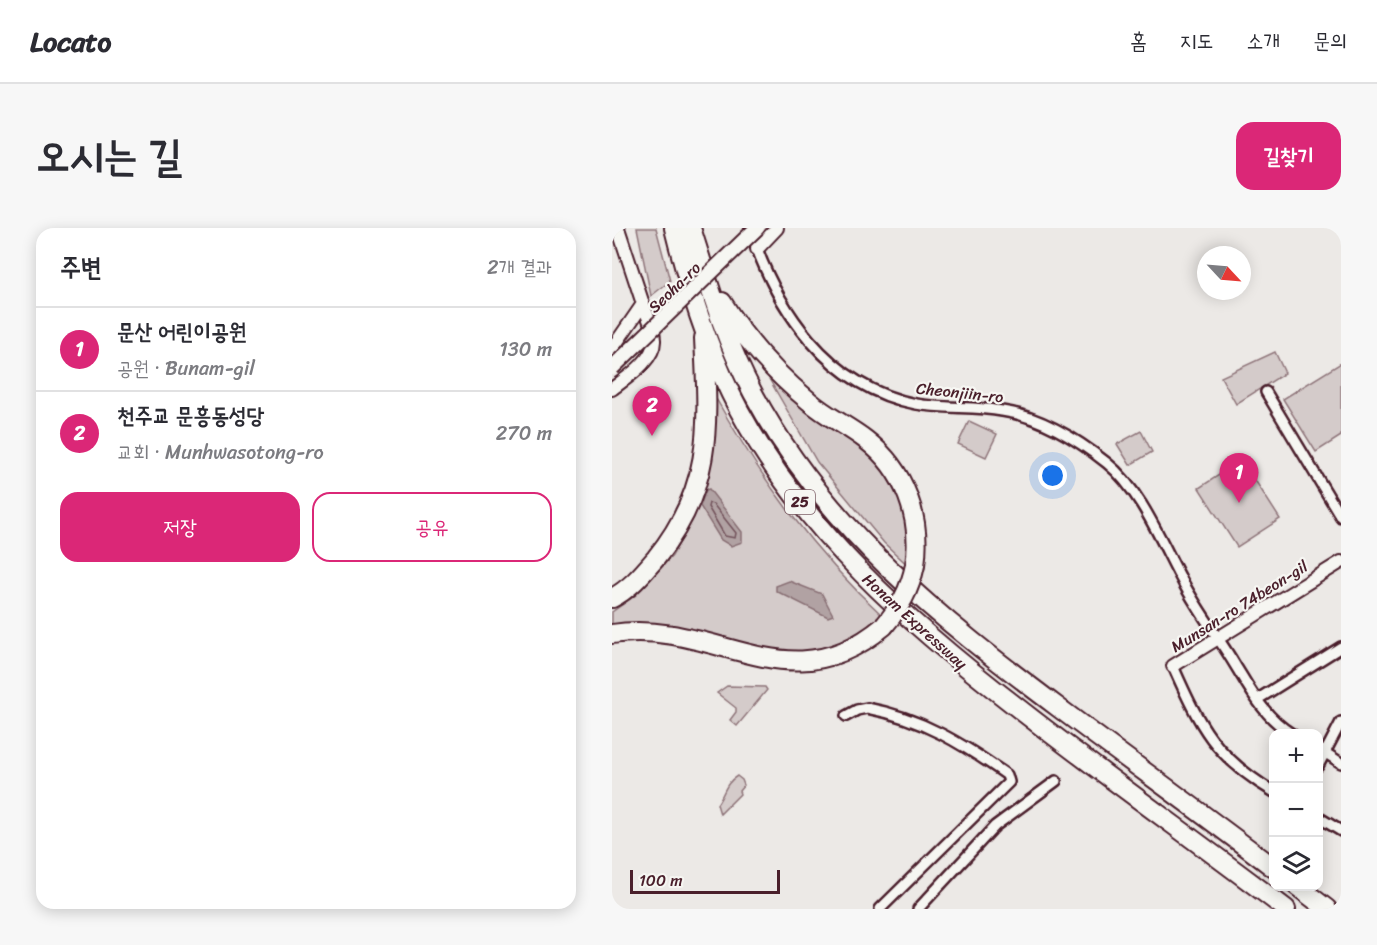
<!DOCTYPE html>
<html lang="ko">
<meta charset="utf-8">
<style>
:root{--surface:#fff;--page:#f7f7f7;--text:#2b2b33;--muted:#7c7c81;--line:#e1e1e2;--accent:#db2777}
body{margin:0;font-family:Sriracha,"Poor Story",sans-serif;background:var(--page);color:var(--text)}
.controls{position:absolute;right:18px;bottom:18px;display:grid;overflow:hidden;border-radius:12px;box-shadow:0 3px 15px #0003}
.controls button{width:54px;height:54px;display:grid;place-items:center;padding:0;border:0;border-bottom:2px solid var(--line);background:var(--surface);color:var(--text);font:30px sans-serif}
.compass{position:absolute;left:585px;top:18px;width:54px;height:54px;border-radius:50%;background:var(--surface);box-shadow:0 3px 15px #0003;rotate:116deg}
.scale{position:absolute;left:18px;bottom:15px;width:150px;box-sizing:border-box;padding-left:6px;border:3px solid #4a1f2b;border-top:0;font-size:16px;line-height:21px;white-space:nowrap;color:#4a1f2b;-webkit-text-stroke:4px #f6f6f2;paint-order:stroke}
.you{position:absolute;left:441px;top:248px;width:21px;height:21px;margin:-15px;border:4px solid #fff;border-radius:50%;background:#1a73e8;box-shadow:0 0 0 9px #1a73e833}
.badge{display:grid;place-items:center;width:39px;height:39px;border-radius:50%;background:var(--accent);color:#fff;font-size:20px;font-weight:700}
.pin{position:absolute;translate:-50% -50px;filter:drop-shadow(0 2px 3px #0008)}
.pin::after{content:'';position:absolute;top:32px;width:21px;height:18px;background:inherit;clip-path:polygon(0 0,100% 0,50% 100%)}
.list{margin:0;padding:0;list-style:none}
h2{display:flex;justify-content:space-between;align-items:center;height:78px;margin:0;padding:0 24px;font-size:26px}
h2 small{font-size:20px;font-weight:400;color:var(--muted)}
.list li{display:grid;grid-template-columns:39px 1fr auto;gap:18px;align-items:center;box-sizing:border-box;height:84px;padding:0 24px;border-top:2px solid var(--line)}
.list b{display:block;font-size:22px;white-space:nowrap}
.list p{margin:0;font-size:20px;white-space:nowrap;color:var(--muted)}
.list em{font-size:20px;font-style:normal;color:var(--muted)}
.actions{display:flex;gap:12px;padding:18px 24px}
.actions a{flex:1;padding:14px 0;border:2px solid var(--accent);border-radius:18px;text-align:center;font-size:21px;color:var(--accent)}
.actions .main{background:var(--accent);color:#fff}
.icon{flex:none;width:33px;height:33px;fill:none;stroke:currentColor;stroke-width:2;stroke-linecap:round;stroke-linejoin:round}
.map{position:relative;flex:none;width:729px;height:681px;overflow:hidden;border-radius:18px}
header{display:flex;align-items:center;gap:36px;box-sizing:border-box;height:84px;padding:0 30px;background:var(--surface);border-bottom:2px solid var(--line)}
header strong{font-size:28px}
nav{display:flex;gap:33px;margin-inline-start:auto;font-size:21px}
.intro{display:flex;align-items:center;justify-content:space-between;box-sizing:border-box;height:144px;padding:0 36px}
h1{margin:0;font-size:42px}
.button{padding:15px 27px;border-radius:18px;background:var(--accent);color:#fff;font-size:21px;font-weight:700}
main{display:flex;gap:36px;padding:0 36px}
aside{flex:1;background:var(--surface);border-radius:18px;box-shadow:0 3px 15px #0003}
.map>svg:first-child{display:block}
.green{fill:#d4cbca;stroke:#8f757a;stroke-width:1.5}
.water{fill:#b1a2a3;stroke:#886e73;stroke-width:1.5}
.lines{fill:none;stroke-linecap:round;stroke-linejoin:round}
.shore{stroke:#73535b;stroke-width:1.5}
.minor-casing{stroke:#4a1f2b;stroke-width:14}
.tertiary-casing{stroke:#4a1f2b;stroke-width:16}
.motorway-casing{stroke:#4a1f2b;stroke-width:22}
.minor{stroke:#f6f6f2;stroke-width:9}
.tertiary{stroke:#f6f6f2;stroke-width:12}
.motorway{stroke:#f6f6f2;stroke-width:18}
.secondary-bridge-casing{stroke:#4a1f2b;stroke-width:18;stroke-linecap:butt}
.motorway-bridge-casing{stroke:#4a1f2b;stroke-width:22;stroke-linecap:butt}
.secondary-bridge{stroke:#f6f6f2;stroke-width:14}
.motorway-bridge{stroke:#f6f6f2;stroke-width:18}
.labels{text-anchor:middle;stroke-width:4.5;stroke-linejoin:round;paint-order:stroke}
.shield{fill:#f6f6f2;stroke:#7e6067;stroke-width:1.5}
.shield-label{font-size:15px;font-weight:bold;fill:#4a1f2b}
.street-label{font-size:16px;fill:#4a1f2b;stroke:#f6f6f2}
</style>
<header>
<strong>Locato</strong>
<nav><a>홈</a><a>지도</a><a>소개</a><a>문의</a></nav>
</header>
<div class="intro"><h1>오시는 길</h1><a class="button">길찾기</a></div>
<main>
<aside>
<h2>주변<small>2개 결과</small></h2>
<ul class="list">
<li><span class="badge">1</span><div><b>문산 어린이공원</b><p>공원 · Bunam-gil</p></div><em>130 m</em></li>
<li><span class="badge">2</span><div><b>천주교 문흥동성당</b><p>교회 · Munhwasotong-ro</p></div><em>270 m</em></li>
</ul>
<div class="actions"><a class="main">저장</a><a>공유</a></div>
</aside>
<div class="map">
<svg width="729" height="681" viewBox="0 0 729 681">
<rect width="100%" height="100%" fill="#ece9e6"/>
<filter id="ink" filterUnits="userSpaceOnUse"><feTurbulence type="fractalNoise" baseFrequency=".0167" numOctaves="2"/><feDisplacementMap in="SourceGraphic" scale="12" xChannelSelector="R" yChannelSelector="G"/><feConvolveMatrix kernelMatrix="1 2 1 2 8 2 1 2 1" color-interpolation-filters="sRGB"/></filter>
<g filter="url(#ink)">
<!-- green -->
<path class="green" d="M25 0H44L58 53 39 68Z
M663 124 673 145 624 176 609 149Z
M729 135V208L704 224 671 171Z
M156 149 234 197 290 255 302 343 272 315 205 234Z
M102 167C148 249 201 324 271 388L248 410 206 429 0 401V384L24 367 60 328 81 290 99 230Z
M357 193 385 206 374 229 346 216Z
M529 203 540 224 518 237 505 216Z
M630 232 668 291 625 319 587 260Z
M115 458 153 459 155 462 125 498 118 492 124 484V480L105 465Z
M125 548 130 552 132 557 127 563 128 566 108 586 105 576C112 567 113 555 125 548Z"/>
<!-- water -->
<path class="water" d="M97 261 130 304V314L119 318 109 312 88 278 94 262Z
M177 353 210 366 221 387 216 389 164 363V358Z"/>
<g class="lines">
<!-- shore -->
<path class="shore" d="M97 275 101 276 124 305 123 310 113 308 96 279Z"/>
<defs>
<path id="minor" d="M138 1C164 81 216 159 304 176 332 181 362 178 390 183 427 188 466 212 495 235 529 262 551 318 572 356 587 384 607 410 623 437 639 463 653 490 680 506
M654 164 729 289
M561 438C588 499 603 529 662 564
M646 471 729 419
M234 488 245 482 255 480C309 490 351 516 395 547L397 554 268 681
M706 520 729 535
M706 538 729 494
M706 589 729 603
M306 681 383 598 444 553"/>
<path id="tertiary" d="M6 0 31 76
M145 21 165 0
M0 121 31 76C35 87 42 100 42 112 43 132 14 150 0 161
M561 438 729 334"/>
<path id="motorway" d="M62 0C77 61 97 126 127 182 193 305 297 396 406 480 494 549 585 613 674 681
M79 0C97 57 113 113 141 165 214 301 327 390 447 480 519 534 591 586 662 640
M110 74C133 112 163 145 197 173 214 188 236 198 254 212 293 242 310 290 303 337
M0 370C17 362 32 344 44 330 102 258 96 197 92 110
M0 406C105 390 176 479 272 398
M685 658 715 681"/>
</defs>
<!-- minor casing -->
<use href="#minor" class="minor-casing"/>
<!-- tertiary casing -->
<use href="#tertiary" class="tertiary-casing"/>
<!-- motorway casing -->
<use href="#motorway" class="motorway-casing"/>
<!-- minor -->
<use href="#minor" class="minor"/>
<!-- tertiary -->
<use href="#tertiary" class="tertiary"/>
<!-- motorway -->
<use href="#motorway" class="motorway"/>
<defs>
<path id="secondary-bridge" d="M0 140 145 0"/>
<path id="motorway-bridge" d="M272 398C288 379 298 362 303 337"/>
</defs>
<!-- secondary-bridge casing -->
<use href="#secondary-bridge" class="secondary-bridge-casing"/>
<!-- motorway-bridge casing -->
<use href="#motorway-bridge" class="motorway-bridge-casing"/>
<!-- secondary-bridge -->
<use href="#secondary-bridge" class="secondary-bridge"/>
<!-- motorway-bridge -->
<use href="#motorway-bridge" class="motorway-bridge"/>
</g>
</g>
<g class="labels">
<!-- shield labels -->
<rect class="shield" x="173" y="262" width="30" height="24" rx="4.5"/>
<g class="shield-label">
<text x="188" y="279">25</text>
</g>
<!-- street labels -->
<g class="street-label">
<text transform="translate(62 59) rotate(-44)" y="6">Seoha-ro</text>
<text transform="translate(348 164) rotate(6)" y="6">Cheonjiin-ro</text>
<text transform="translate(627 378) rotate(-32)" y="6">Munsan-ro 74beon-gil</text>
<text transform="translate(303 393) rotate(42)" y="6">Honam Expressway</text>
</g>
</g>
</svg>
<div class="controls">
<button>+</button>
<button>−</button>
<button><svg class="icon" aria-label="layers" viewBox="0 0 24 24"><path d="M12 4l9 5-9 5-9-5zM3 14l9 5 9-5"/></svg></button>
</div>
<svg class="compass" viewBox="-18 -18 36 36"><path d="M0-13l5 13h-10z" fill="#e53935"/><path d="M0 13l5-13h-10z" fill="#7c7c81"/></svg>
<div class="scale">100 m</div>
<div class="you"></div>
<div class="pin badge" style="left:627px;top:275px">1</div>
<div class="pin badge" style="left:40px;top:208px">2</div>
</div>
</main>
